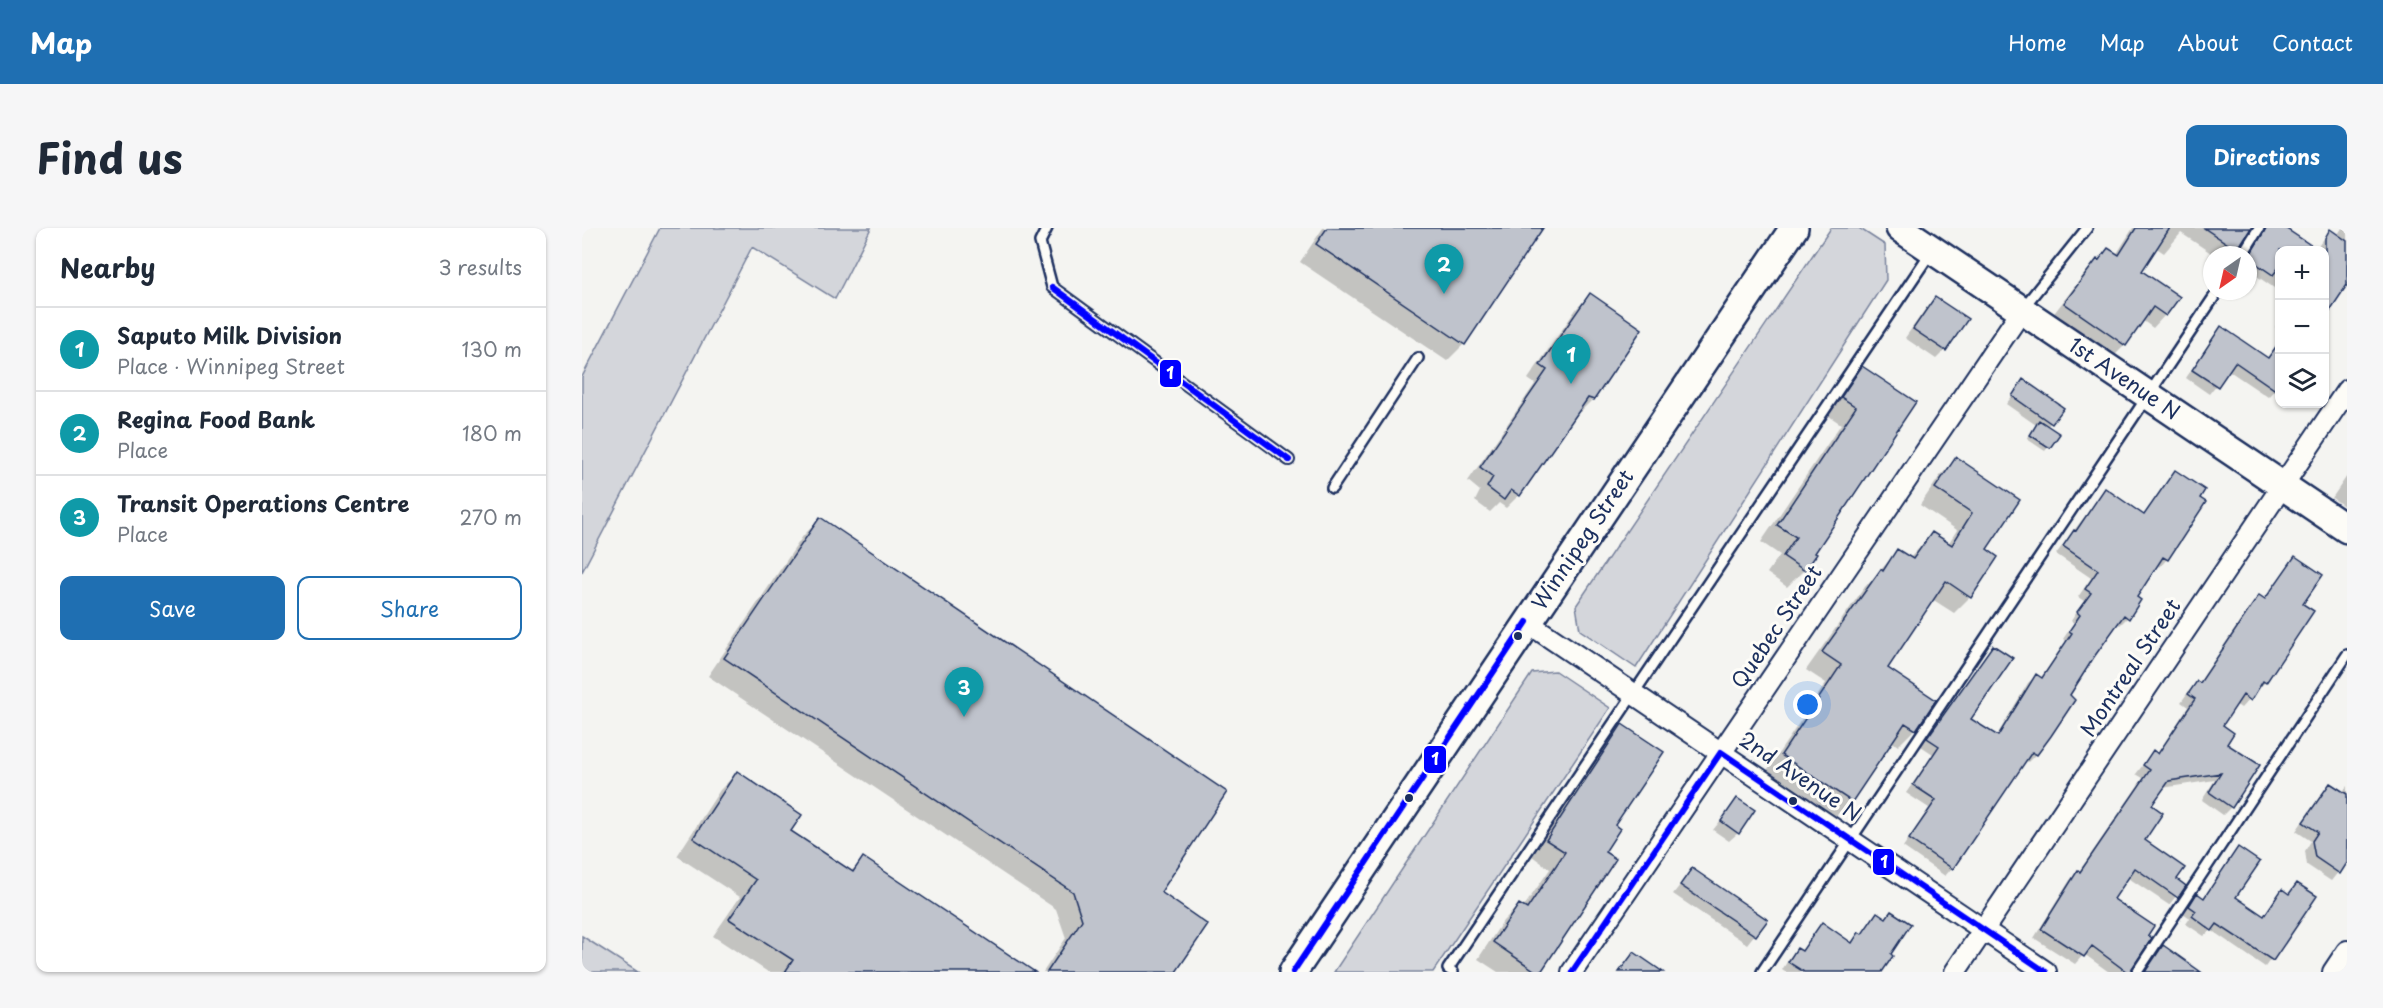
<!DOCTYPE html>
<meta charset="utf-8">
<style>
:root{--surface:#fff;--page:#f6f6f7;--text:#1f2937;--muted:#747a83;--line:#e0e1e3;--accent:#1f6fb2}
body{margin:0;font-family:"Playpen Sans",sans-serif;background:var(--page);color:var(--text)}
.controls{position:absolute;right:18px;top:18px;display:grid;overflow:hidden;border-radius:12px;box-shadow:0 2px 4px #0004}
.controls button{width:54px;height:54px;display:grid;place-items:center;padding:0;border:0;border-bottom:2px solid var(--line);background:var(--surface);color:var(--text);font:30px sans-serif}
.compass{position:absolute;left:1621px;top:18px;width:54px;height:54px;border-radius:50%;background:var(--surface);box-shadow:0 2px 4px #0004;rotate:214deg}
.you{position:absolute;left:1226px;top:477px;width:21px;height:21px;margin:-15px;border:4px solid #fff;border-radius:50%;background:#1a73e8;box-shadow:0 0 0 9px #1a73e833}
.badge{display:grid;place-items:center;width:39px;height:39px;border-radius:50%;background:var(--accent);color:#fff;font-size:20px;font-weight:700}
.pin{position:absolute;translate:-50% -50px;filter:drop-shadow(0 2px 3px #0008)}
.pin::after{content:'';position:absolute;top:32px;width:21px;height:18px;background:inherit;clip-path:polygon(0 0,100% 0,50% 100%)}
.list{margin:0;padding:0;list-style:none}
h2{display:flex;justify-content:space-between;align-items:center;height:78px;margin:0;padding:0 24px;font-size:26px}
h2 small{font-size:20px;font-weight:400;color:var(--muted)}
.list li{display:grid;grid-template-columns:39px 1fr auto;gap:18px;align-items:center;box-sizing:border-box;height:84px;padding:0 24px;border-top:2px solid var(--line)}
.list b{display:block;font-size:22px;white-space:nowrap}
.list p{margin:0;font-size:20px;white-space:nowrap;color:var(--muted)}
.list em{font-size:20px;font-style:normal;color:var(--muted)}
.actions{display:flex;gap:12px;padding:18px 24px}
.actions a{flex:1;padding:14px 0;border:2px solid var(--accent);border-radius:12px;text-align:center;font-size:21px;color:var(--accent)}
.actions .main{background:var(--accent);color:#fff}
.icon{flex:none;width:33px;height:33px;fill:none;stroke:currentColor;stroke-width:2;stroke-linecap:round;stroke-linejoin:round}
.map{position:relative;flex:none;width:1765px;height:744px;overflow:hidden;border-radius:12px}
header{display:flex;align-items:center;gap:36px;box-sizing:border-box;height:84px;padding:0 30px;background:var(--accent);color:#fff}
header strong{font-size:28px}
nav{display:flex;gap:33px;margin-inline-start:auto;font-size:21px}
.intro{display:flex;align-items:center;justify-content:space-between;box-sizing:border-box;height:144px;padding:0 36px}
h1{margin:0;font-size:42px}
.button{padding:15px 27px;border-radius:12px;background:var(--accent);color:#fff;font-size:21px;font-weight:700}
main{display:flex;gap:36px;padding:0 36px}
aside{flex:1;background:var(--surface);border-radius:12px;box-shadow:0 2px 4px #0004}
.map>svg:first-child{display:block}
.green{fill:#d4d6db;stroke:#78829c;stroke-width:1.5}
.shadow{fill:#0003}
.building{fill:#bfc3cc;stroke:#1b2f5e;stroke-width:1.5}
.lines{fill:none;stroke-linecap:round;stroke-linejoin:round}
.lane-casing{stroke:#1b2f5e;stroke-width:14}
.street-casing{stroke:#1b2f5e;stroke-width:24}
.secondary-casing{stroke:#1b2f5e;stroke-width:32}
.lane{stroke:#fdfcf7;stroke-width:9}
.street{stroke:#fdfcf7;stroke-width:20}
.secondary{stroke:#fdfcf7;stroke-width:27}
.bus-1-casing{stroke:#fdfcf7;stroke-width:10}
.bus-1{stroke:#00f;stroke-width:6}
.bus-dot{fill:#1b2f5e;stroke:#fdfcf7;stroke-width:2}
.labels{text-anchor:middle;stroke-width:6;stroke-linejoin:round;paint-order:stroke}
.street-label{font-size:21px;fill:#1b2f5e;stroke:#fdfcf7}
.line-badge{stroke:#fdfcf7;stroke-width:2}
.badge-label{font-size:16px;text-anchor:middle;font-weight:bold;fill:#fff}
</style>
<header>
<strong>Map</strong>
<nav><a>Home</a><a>Map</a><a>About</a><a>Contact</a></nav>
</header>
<div class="intro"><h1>Find us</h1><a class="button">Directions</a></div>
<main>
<aside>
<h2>Nearby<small>3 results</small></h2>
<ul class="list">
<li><span class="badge" style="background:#0f9aa8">1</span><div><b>Saputo Milk Division</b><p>Place · Winnipeg Street</p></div><em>130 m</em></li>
<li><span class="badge" style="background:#0f9aa8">2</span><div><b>Regina Food Bank</b><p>Place</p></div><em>180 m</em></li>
<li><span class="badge" style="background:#0f9aa8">3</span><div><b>Transit Operations Centre</b><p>Place</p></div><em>270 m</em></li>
</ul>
<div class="actions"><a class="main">Save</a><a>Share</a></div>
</aside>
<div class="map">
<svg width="1765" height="744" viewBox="0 0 1765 744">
<rect width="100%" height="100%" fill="#f4f4f1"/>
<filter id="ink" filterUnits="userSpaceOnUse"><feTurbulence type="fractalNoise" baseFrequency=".0167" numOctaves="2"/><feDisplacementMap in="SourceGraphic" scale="12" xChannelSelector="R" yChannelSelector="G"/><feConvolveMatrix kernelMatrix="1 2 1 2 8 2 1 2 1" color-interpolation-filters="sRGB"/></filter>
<g filter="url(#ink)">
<!-- green -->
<path class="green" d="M78 0H289L253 71 170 19 0 344V149Z
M1249 0H1277L1303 17 1304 52 1054 440 998 402 994 378Z
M973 443 1028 480 851 744H752L950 445Z
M0 708 56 744H0Z"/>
<!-- shadow -->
<path class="shadow" d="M741 0H959L882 116 865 133 718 34Z
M1551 0H1668L1648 27H1632L1599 5 1582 25 1573 19 1558 43 1596 69 1583 87 1571 100 1560 92 1543 117 1531 129 1470 88 1503 45 1526 22 1534 27Z
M1694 0H1700L1733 22 1748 3 1755 8 1760 0H1765V56L1742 89V22H1698V64L1666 42V28L1676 12 1683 4Z
M1008 67 1011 171 998 184 995 183 937 267 924 280 917 275 908 284 893 273 898 263 886 253 953 156 946 151 995 80Z
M1353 71 1384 92 1363 122 1354 131 1323 110 1344 80Z
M1698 92V102L1693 99Z
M1640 100 1685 130 1698 112V156L1686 169 1646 142 1627 166 1604 150 1632 108Z
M1280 140 1332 175 1231 325 1222 342 1205 359 1185 345 1198 327 1179 314 1259 196 1244 186 1264 157Z
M1442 153 1480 180 1465 199 1476 206 1463 223 1445 211 1454 197 1424 176Z
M1374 231 1402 322 1388 369 1372 385 1350 371 1304 440 1333 501 1316 518 1309 513 1269 573 1252 590 1184 544 1244 455 1224 442 1282 360 1316 323 1327 331 1350 306 1366 316 1375 302 1338 277 1358 248Z
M1593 244 1585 331 1578 339 1574 337 1553 370 1545 390 1538 397 1535 395 1486 467 1454 526 1446 534 1443 532 1370 640 1363 648 1321 619 1347 580 1324 565 1351 526 1339 518 1411 419 1387 491 1414 509 1446 455 1454 448 1458 451 1484 413 1481 411 1492 395 1489 393 1502 373 1496 369 1509 350 1474 326 1523 262 1561 288Z
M1765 248V280L1750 270Z
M238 291 577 664 592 744H461L484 710 474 681 126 448 221 308Z
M1713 330 1719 376 1730 384 1683 454 1659 480 1653 476 1639 498 1643 516 1649 579 1641 587 1620 572 1633 552 1580 560 1568 578 1561 612 1592 652 1602 658 1587 677 1545 649 1530 671 1548 744H1527L1502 726 1493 736 1452 710 1488 652 1496 645 1561 550 1554 546 1571 524 1575 526 1606 479 1599 474 1607 463 1616 456 1669 377 1677 369 1682 372Z
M1040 498 1031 598 1021 624 957 744H916L896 731 921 693 937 677 941 680 968 641 950 628 1024 513Z
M155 545 207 603 268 644 282 631 450 744H186L131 708 158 669 95 628 138 562Z
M1748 557 1760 565 1765 558V633L1749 653 1725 637 1723 623 1729 613 1714 603 1740 565Z
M1155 572 1156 605 1147 613 1131 602Z
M1656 621 1652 670 1681 689 1700 663 1706 667 1715 657 1733 669 1683 739 1629 702 1622 708 1604 696 1608 690 1601 685 1615 667 1620 671Z
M1110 642 1184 692 1165 716 1091 666Z
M1296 686 1307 727 1309 728 1300 744H1203L1200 742 1208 729 1216 722 1219 724 1241 696 1268 715 1277 706 1279 707Z
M1581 719 1617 744H1562Z"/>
<!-- building -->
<path class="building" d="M745 0H961L883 117 734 16Z
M1554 0H1588L1560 43 1598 69 1584 88 1571 79 1544 118 1482 75 1515 31 1517 32 1526 20 1537 27Z
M1622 0H1669L1655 22Z
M1684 0H1703L1736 22H1698V38L1691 47 1666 30Z
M1748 1 1765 13V57L1743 90V10Z
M1008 65 1060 101 1012 172 1006 170 938 268 929 262 922 272 905 259 911 249 898 239 965 142 958 137Z
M1353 69 1386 91 1364 123 1331 101Z
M1639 98 1686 130 1698 113V165L1653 134 1636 159 1610 142Z
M1280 138 1334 174 1233 325 1235 326 1223 343 1201 328 1214 309 1195 297 1274 179 1259 169Z
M1441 151 1482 180 1470 196 1430 168Z
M1457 192 1478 206 1468 220 1448 207Z
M1374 229 1438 272 1405 321 1416 329 1389 370 1364 353 1306 440 1354 472 1334 502 1323 495 1270 574 1199 527 1259 437 1240 424 1299 341 1301 343 1315 321 1331 331 1350 304 1370 317 1390 285 1353 260Z
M1593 242 1623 262 1618 270 1624 274 1586 332 1581 329 1555 369 1559 372 1547 391 1542 387 1512 429 1488 467 1493 472 1469 508 1455 527 1450 524 1371 641 1327 611 1354 572 1331 557 1357 518 1345 510 1411 417 1431 430 1389 491 1416 508 1454 446 1460 450 1490 405 1487 403 1498 387 1495 384 1509 365 1503 361 1516 342 1481 318 1492 302 1494 303 1523 260 1562 287Z
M238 289 645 564 579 664 626 697 594 744H465L500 692 491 664 142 430Z
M1713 328 1741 347 1721 376 1732 383 1684 455 1681 453 1669 473 1661 467 1641 497 1652 505 1645 516 1678 537 1650 580 1627 564 1639 545 1587 553 1570 577 1581 585 1563 612 1603 640 1595 651 1604 658 1596 670 1553 640 1532 671 1572 698 1566 707 1570 710 1548 744H1545L1510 718 1502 729 1459 701 1496 642 1498 644 1568 542 1561 537 1571 522 1576 526 1613 471 1606 466 1615 453 1618 455 1677 367 1683 371Z
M1040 496 1082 524 1033 597 1038 601 1023 624 1034 631 959 744H955L911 714 937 676 945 681 983 624 964 612Z
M155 543 220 587 209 603 271 644 281 629 453 744H203L211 732 147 691 174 652 111 610Z
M1748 555 1765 566V635L1758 646 1733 629 1730 613 1736 604 1721 594Z
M1155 570 1173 582 1157 606 1139 593Z
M1656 619 1678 634 1654 669 1682 688 1700 661 1707 666 1715 655 1735 668 1691 733 1635 696 1630 703 1610 688 1614 683 1607 678 1615 665 1622 670Z
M1110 640 1186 692 1174 708 1098 657Z
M1309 683 1329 696 1309 726 1311 728 1300 744H1222L1206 734 1215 720 1220 723 1240 694 1270 715 1277 704 1280 706 1295 684 1304 690Z
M1581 717 1619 744H1563Z
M1052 724 1081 744H1037Z"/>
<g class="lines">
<defs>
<path id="lane" d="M465 0 458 14 470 59 707 232
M1660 27 1677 0
M1441 80 1505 0
M750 260 836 130
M871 744 866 741 1349 24
M1180 744 1636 63
M1555 744 1765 427"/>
<path id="street" d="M945 394 1464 744
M990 744 1440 82
M1373 744 1765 162
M1751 744 1765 723"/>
<path id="secondary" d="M1318 0 1765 301
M711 744 1212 0"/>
</defs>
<!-- lane casing -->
<use href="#lane" class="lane-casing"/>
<!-- street casing -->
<use href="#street" class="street-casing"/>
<!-- secondary casing -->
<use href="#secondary" class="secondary-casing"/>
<!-- lane -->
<use href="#lane" class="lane"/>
<!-- street -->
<use href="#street" class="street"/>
<!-- secondary -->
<use href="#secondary" class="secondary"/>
<defs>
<path id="bus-1" d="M470 59 707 232
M1139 524 1464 744
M711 744 945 394
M990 744 1139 524"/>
</defs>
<!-- bus-1 casing -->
<use href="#bus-1" class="bus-1-casing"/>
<!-- bus-1 -->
<use href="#bus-1" class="bus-1"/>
</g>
</g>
<!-- markers -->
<g class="bus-dot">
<circle cx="936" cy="408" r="5"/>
<circle cx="827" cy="570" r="5"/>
<circle cx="1211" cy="573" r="5"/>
</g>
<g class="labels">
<!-- street labels -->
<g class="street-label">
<text transform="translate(1542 151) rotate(34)" y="7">1st Avenue N</text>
<text transform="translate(1001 312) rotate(-56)" y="7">Winnipeg Street</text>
<text transform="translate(1195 399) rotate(-56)" y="7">Quebec Street</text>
<text transform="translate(1549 440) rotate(-56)" y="7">Montreal Street</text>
<text transform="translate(1218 549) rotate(34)" y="7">2nd Avenue N</text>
</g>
</g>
<g class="line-badge">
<rect x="577" y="131" width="23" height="29" rx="6" fill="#00f"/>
<rect x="841" y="517" width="24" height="29" rx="6" fill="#00f"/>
<rect x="1290" y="620" width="23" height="28" rx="6" fill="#00f"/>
</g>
<g class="badge-label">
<text x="588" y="151">1</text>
<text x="853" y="537">1</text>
<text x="1302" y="640">1</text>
</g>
</svg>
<div class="controls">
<button>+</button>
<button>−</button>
<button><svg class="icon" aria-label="layers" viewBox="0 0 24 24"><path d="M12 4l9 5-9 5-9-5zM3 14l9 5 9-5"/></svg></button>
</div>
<svg class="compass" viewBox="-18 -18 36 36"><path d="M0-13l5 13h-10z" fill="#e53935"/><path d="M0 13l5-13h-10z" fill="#747a83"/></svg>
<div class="you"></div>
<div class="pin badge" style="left:989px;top:156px;background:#0f9aa8">1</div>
<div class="pin badge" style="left:862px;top:66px;background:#0f9aa8">2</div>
<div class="pin badge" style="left:382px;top:489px;background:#0f9aa8">3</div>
</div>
</main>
